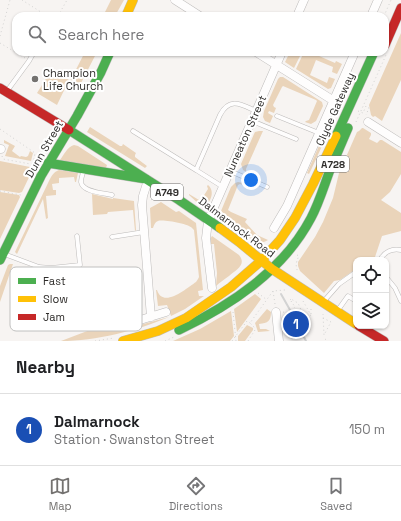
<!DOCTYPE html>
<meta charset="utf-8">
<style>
:root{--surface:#fff;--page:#f2f2f2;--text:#202124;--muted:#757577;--line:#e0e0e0;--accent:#747270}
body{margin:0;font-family:"Space Grotesk",sans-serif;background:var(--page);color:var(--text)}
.controls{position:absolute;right:12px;bottom:12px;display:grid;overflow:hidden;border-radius:8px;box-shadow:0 1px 3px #0004}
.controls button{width:36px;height:36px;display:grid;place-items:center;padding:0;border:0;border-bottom:1px solid var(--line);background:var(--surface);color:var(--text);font:20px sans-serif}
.you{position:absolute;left:251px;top:180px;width:14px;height:14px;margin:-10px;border:3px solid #fff;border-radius:50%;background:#1a73e8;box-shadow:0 0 0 6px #1a73e833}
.badge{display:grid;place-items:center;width:26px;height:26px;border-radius:50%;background:var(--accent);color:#fff;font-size:13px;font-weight:700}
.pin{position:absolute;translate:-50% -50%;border:2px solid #fff;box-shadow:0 1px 4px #0006}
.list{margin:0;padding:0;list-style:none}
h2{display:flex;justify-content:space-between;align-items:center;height:52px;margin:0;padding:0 16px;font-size:17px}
h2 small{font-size:13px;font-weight:400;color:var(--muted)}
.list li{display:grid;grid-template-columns:26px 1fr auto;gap:12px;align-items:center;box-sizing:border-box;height:72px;padding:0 16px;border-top:1px solid var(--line)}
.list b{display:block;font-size:15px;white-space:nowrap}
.list p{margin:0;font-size:13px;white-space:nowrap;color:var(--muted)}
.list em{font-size:13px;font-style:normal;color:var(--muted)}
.icon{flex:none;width:22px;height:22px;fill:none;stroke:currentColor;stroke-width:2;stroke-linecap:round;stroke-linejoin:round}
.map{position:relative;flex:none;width:401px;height:341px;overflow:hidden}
.search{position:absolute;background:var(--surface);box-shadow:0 1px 3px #0004;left:12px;right:12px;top:12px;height:44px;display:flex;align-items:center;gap:10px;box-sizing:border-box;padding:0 14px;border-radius:12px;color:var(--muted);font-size:15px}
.sheet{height:124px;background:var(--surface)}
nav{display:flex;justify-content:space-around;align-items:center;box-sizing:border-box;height:56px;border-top:1px solid var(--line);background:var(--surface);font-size:11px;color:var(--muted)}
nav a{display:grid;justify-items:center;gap:2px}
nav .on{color:var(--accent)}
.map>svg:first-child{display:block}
.green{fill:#ead4ba}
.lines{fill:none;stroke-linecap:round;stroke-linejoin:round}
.lane-casing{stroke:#bdbbba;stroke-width:5}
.street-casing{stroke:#bdbbba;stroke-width:9}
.fast-casing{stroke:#bdbbba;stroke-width:10}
.slow-casing{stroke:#bdbbba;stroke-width:10}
.jam-casing{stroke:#bdbbba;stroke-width:10}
.path{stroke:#d3d3d2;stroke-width:1;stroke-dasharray:1 3;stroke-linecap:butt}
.lane{stroke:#fefdfd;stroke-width:4}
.street{stroke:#fefdfd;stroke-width:8}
.fast{stroke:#4caf50;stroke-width:9}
.slow{stroke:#ffc107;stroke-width:9}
.jam{stroke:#c62828;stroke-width:9}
.rail{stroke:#d3d3d3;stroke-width:2}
.path-bridge{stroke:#d3d3d2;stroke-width:1;stroke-dasharray:1 3;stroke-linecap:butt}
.poi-dot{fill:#747270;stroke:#fff;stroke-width:1.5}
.labels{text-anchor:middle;stroke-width:4;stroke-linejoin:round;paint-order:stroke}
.shield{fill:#fff;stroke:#6d6b6a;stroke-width:1}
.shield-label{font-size:10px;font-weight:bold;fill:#2e2c2a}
.poi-label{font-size:11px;fill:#2e2c2a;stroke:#fff;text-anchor:start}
.street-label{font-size:11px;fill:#2e2c2a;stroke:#fff}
.key{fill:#fff;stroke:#c0c0bf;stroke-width:1}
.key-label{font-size:11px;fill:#2e2c2a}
</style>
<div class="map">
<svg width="401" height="341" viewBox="0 0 401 341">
<rect width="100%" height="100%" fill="#f7f4f2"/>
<!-- green -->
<path class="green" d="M111 0H124L115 16H103Z
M401 33V80L382 121 375 116 373 117 371 115 369 105Z
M85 52H97L79 87 69 83Z
M290 52H302L301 54 298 53 297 54 300 56 294 68 285 62Z
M304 52H310L335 63 336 61 342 64 337 74 332 72 333 67 316 60 310 75 327 83 329 77 335 79 331 88 328 89 296 69Z
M52 69 69 80 57 105 37 93Z
M280 77H283L322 102 323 106 316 121 311 124 305 122 306 121 309 120 317 101 316 100 283 86 282 87 273 105 274 107 276 108 274 113 269 111 268 113 273 116 270 123 265 121 263 117 264 111 278 79Z
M330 121 333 122 311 170 309 174 307 173Z
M90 127 120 146H122L123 144 136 153 135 155V157L147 166 145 168 87 132Z
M362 128H363L371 133V135L369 139 377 143 380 140H382L401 152V174L390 192 381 200 401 213V231L382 236 374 260H356V269L340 280 334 281 324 293 300 271 298 266V262L315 237 323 222 333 198 339 173 357 132 359 131Z
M259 131H263L246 169V171L248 172V173L243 170 241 164 254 134 255 132Z
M4 140 15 146 12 151 20 157 21 156 26 157 28 156 30 151 33 153 31 161 5 156 9 145 4 143Z
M74 145 78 146 107 165 106 168 60 160C64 155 67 147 74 145Z
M0 161 30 167 32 171 22 192 19 193 0 190Z
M59 170 78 173 76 182H75L74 177 59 178V183L52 184 53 190H56V195L46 196 48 218 46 219 43 199 17 254 15 252 48 183C51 177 53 172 59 170Z
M238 182 243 183V185L240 184 238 185 228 210 231 212 247 219 245 222 257 235 268 240C264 243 259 243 255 241L224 223 218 218 219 216 226 222 229 218 221 211 231 187 235 183Z
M208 185C215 191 211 200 206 206H201L189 195V194L199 200H201L208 189 207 186Z
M0 192 19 195 20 197 0 239Z
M92 194 113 199V198L134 201 136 230 135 231 133 210 108 212 107 214 93 215Z
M161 202 176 212 179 211 196 223 203 290 198 291 199 296H204L185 309 171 316 167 305 158 306 156 290H157C163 309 187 288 196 282L198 279 199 277 194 230C194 230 193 229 192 228 189 224 163 219 158 221 155 222 154 225 153 228H151L150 208Z
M212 236 239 255C247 265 236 270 229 276 225 279 220 282 216 286L217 273 214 244H211L210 239Z
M10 264H13L0 302V286L8 265Z
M255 294 261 299 237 332 234 309Z
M267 309 271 312C271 321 268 323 259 324L260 329H266L270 331 258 332 255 323Z
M231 311 234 336 230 341H173L200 329Z
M132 314 136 326 169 317C136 331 96 341 61 341Z
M247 325 253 328V330L245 341H238V336Z"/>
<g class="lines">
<defs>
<path id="lane" d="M7 91 29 61 34 52
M277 116 319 133
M252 121 296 139
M133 131 196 170
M84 169C83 173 81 178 81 182 82 192 104 193 112 195
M230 171 267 187
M223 187 196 170 220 115C230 96 242 105 256 111
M112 237 144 232
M4 254 39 267 51 268 80 265 77 236
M380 260C384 252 392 248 401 250
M386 277 395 288 401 301
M324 301 339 284 356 272
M338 310 348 296 356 301"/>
<path id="street" d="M175 0 200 16
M297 16 304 0
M371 16 378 0
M256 52 334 101
M368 122 401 143
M0 149H1
M148 180 143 196 142 205 151 317
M274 228 287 206 355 52
M212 288 206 238 208 221 282 52
M276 312 279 341
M137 321 166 312"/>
<path id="fast" d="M69 130 179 200 220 228
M336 136 374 52
M48 163 146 179
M0 260 41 176 77 116 101 72 110 52
M179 330C231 305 283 271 311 218 319 203 324 186 330 170 336 156 342 142 348 128"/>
<path id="slow" d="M126 16 133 0
M220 228 239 242 272 269 356 324
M123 341 158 331 186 318 231 287 262 260 280 240 295 218 313 184 336 136"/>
<path id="jam" d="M385 45 401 8
M0 88 69 130
M359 326 384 341"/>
</defs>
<!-- lane casing -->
<use href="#lane" class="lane-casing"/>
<!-- street casing -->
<use href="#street" class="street-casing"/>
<!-- fast casing -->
<use href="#fast" class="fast-casing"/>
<!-- slow casing -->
<use href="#slow" class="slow-casing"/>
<!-- jam casing -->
<use href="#jam" class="jam-casing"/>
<!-- path -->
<path class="path" d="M22 0 44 14V16
M44 14 48 16
M58 16 67 0
M384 16 391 0
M0 36 10 0
M0 43 25 58
M358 111 363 113 366 106 369 108 366 115
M356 122 386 55
M0 129 35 153 33 164
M2 156 3 159 36 165
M0 191 21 195
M297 255 299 256C295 264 296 266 298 273
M258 293 267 300
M291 300 290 299H291L298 303 305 319
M291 301 295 307 294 308
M303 301 311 315 305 319 311 329 309 330
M275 304 273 291 285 290
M233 312 236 341
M311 314V307
M300 317 305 318
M323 318 331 322 324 335 323 314
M288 322 285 324V326L292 339 294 338
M325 339 328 341
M95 341 114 338
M165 341 174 337
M232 341 247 321 250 323
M248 341 255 330 254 327 250 323 273 291"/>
<!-- lane -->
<use href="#lane" class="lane"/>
<!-- street -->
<use href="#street" class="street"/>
<!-- fast -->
<use href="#fast" class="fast"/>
<!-- slow -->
<use href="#slow" class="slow"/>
<!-- jam -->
<use href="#jam" class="jam"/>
<!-- rail -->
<path class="rail" d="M281 294 294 317 306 341"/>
<!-- path-bridge -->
<path class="path-bridge" d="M283 312 300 317
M294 338 309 330"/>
</g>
<!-- markers -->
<circle class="poi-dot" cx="35" cy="79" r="4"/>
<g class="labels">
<!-- shield labels -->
<g class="shield">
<rect x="317" y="156" width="32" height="16" rx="3"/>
<rect x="151" y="184" width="32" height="16" rx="3"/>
</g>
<g class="shield-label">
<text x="333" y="168">A728</text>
<text x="167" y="196">A749</text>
</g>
<!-- poi labels -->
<g class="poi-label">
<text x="43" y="77">Champion<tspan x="43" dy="13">Life Church</tspan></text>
</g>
<!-- street labels -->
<g class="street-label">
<text transform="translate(335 109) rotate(-66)" y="4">Clyde Gateway</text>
<text transform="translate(245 136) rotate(-66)" y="4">Nuneaton Street</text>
<text transform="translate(44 149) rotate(-60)" y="4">Dunn Street</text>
<text transform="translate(237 227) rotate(37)" y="4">Dalmarnock Road</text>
</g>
</g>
<!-- legend -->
<rect x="10" y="267" width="132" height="64" rx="6" class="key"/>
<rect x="18" y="278" width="18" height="6" fill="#4caf50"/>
<rect x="18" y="296" width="18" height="6" fill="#ffc107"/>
<rect x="18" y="314" width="18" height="6" fill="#c62828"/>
<g class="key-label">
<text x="43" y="285">Fast</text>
<text x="43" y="303">Slow</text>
<text x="43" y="321">Jam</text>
</g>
</svg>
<div class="controls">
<button><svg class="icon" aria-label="locate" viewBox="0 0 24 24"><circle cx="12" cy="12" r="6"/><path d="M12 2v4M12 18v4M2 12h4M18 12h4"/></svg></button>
<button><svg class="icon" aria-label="layers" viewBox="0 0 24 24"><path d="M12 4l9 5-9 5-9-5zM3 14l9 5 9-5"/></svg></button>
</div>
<div class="you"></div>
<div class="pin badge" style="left:296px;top:324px;background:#1a4fb4">1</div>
<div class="search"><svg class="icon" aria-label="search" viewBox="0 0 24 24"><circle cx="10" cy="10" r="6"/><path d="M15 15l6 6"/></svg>Search here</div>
</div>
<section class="sheet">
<h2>Nearby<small></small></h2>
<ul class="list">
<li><span class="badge" style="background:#1a4fb4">1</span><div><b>Dalmarnock</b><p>Station · Swanston Street</p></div><em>150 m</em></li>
</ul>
</section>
<nav>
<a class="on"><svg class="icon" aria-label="map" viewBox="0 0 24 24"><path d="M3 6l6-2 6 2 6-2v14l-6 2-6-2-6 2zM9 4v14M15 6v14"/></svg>Map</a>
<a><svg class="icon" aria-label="directions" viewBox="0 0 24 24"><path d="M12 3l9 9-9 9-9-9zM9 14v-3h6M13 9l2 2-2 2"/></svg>Directions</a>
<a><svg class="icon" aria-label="saved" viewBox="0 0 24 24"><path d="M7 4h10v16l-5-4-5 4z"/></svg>Saved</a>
</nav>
